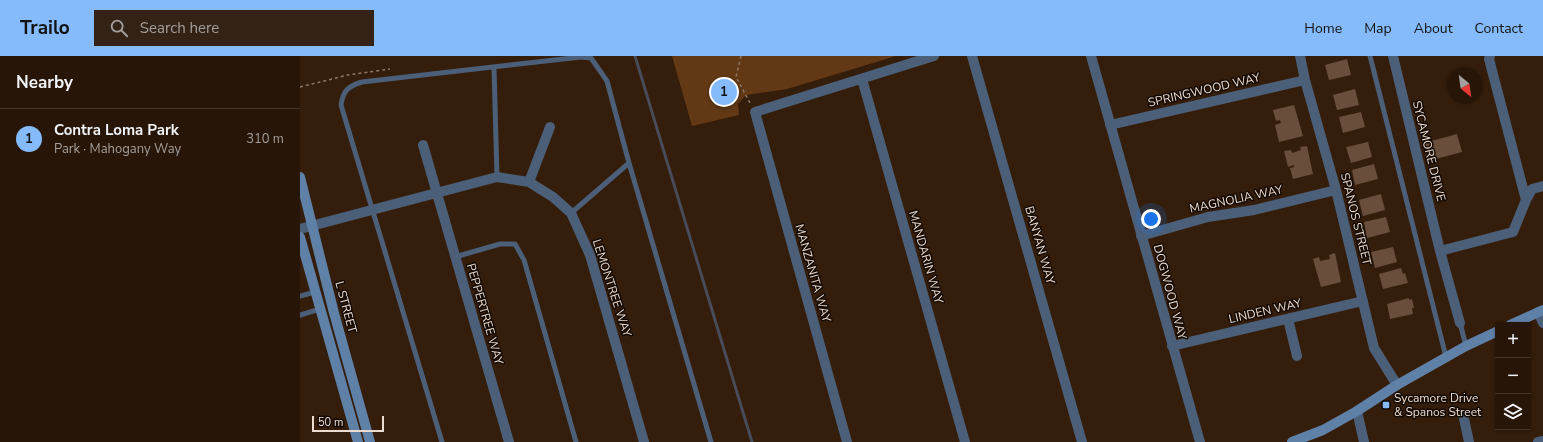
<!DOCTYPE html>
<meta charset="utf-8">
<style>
:root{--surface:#271608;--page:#332316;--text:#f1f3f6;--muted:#a49f9c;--line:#433529;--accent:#85bbfb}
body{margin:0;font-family:"Nunito Sans",sans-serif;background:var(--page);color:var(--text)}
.controls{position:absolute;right:12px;bottom:12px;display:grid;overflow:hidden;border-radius:0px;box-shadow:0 1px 3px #0004}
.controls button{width:36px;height:36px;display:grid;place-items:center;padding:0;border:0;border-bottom:1px solid var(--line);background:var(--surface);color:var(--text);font:20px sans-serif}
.compass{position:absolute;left:1147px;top:12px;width:36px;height:36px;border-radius:50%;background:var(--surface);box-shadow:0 1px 3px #0004;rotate:151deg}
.scale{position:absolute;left:12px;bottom:10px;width:72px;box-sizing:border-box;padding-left:4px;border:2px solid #ecdcd0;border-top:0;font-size:11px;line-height:14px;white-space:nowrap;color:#ecdcd0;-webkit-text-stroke:3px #140a04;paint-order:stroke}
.you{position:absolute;left:851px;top:163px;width:14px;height:14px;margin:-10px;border:3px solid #fff;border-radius:50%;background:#1a73e8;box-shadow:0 0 0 6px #1a73e833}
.badge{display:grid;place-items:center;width:26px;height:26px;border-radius:50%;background:var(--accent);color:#111;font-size:13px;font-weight:700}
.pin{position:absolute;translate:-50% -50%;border:2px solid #fff;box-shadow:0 1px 4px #0006}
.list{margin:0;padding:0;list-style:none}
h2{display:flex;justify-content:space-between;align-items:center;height:52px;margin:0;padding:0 16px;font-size:17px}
h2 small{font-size:13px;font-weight:400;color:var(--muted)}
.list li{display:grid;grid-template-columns:26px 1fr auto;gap:12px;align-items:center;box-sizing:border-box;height:60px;padding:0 16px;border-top:1px solid var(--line)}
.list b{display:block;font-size:15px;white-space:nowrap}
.list p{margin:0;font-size:13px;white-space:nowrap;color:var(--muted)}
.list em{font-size:13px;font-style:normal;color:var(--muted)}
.icon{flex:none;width:22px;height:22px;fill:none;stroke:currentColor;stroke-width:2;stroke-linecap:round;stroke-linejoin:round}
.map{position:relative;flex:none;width:1243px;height:386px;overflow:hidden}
header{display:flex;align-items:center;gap:24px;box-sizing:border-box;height:56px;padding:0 20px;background:var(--accent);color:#111}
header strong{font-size:19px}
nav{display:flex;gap:22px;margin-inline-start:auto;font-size:14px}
.search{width:280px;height:36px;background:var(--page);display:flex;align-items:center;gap:10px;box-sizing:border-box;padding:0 14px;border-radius:0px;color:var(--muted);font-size:15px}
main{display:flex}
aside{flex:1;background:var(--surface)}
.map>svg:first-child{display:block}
.green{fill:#633915}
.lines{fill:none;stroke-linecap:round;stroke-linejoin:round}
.stream{stroke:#474b5a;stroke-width:3}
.building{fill:#694f3b}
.path{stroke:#8d796a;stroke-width:1.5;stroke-dasharray:3 3;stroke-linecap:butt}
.lane{stroke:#4b5f78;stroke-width:5}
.street{stroke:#4b5f78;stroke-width:10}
.secondary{stroke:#5f80a7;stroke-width:10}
.poi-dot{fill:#85bbfb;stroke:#140a04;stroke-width:1.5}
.labels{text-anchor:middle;stroke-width:3;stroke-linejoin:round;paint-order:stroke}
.street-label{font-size:12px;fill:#ecdcd0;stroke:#140a04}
.poi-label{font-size:12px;fill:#ecdcd0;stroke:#140a04;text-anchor:start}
</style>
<header>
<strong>Trailo</strong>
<div class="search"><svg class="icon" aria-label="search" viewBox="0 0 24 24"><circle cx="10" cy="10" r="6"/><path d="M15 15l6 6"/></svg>Search here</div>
<nav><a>Home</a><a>Map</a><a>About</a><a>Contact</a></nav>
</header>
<main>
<aside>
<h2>Nearby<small></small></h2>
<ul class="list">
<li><span class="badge">1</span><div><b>Contra Loma Park</b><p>Park · Mahogany Way</p></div><em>310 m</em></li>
</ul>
</aside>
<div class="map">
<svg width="1243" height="386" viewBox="0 0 1243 386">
<rect width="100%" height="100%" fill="#341d0a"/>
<!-- green -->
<path class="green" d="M372 0H596L487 33 446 39 438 48 439 59 392 70Z"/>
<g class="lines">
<!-- stream -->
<path class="stream" d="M335 0 452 386"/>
</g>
<!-- building -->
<path class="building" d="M1047 3 1051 19 1029 24 1025 9Z
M1055 33 1059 49 1037 54 1033 39Z
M994 49 1003 80 979 86 975 69 981 67 980 64 976 65 973 54Z
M1061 56 1065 71 1043 77 1039 61Z
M1157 78 1162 96 1128 105 1124 87Z
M1068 86 1072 101 1051 107 1046 91Z
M1007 90 1013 118 993 123 990 112 994 111V109L988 111 984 95 991 94 992 97 1001 94 1000 91Z
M1074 108 1078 123 1055 129 1052 114Z
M1081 138 1085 154 1063 160 1059 144Z
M1086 161 1090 176 1067 182 1064 166Z
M1093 191 1097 206 1075 212 1071 196Z
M1035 197 1041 226 1021 231 1013 203 1019 201 1020 205 1030 203 1029 199Z
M1101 212 1103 218 1105 217 1108 227 1083 233 1079 218Z
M1109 242V244L1112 243 1114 252H1112L1113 258 1090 263 1087 248Z"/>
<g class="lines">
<!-- path -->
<path class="path" d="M441 0 436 21 450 47
M0 31 48 19 90 13"/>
<!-- lane -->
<path class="lane" d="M1070 0 1146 301
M194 12 197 121
M271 157 329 107
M155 201 200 188H215L224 204 276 386
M0 240 15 236
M0 259 20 253
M1160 267 1166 290
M142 386 41 49C43 35 48 30 62 26L281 1 291 2 307 25 329 107 411 386"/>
<!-- street -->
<path class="street" d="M672 0 782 386
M791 0 900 386
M1000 0 1005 24 1036 134 1074 292 1097 329
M1093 0 1140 195 1160 267
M1190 0 1189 3 1226 144
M562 23 665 386
M810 69 1005 24
M123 89 209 386
M229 126 250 71
M0 173 197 121 229 126 253 141 271 157 290 199 344 386
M841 180 908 161 954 154 1036 134
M1140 195 1213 176 1226 144 1232 133 1243 130
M1238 256 1243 267
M988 263 997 300
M872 290 1063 245
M1057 355 1064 386
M1163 358 1169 386
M547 386 455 56 634 0
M1238 386 1243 385"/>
<!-- secondary -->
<path class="secondary" d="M0 121 34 257 70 386
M0 181 58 386
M1210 269 1243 254
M992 386 1023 374 1057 355 1097 329 1166 290 1198 275"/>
</g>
<!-- markers -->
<rect class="poi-dot" x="1082" y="345" width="8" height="8" rx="2"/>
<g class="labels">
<!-- street labels -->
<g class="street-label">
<text transform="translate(904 34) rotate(-13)" y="4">SPRINGWOOD WAY</text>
<text transform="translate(1129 95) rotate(76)" y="4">SYCAMORE DRIVE</text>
<text transform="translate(936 143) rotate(-12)" y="4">MAGNOLIA WAY</text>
<text transform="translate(1056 163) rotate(76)" y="4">SPANOS STREET</text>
<text transform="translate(740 189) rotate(74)" y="4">BANYAN WAY</text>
<text transform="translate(626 201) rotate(74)" y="4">MANDARIN WAY</text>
<text transform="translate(513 217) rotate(74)" y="4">MANZANITA WAY</text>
<text transform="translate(312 232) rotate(72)" y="4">LEMONTREE WAY</text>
<text transform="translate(870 236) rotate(75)" y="4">DOGWOOD WAY</text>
<text transform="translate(46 251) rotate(75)" y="4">L STREET</text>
<text transform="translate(965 255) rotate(-13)" y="4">LINDEN WAY</text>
<text transform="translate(185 258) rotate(74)" y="4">PEPPERTREE WAY</text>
</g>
<!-- poi labels -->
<g class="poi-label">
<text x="1094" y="346">Sycamore Drive<tspan x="1094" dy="14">&amp; Spanos Street</tspan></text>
</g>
</g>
</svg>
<div class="controls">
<button>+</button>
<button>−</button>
<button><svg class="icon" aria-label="layers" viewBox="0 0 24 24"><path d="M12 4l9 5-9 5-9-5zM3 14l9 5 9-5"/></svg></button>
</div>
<svg class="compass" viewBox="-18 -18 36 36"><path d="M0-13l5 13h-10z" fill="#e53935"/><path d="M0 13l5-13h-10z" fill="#a49f9c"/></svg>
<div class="scale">50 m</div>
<div class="you"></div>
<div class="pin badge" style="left:424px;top:36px">1</div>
</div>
</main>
